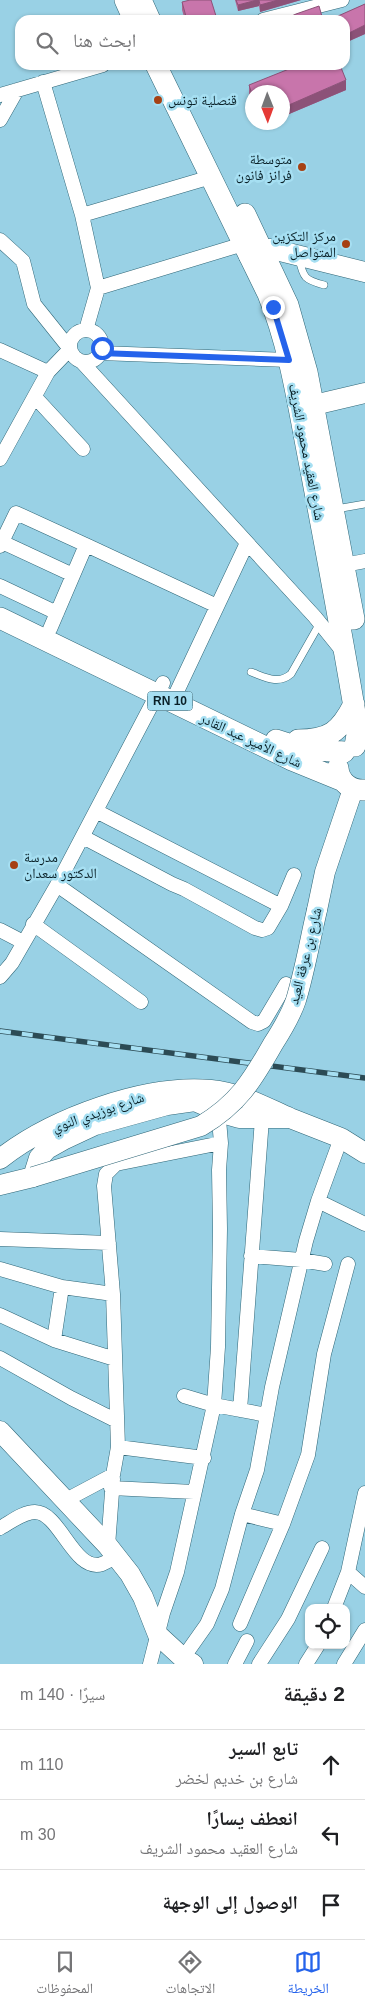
<!DOCTYPE html>
<html lang="ar">
<meta charset="utf-8">
<style>
:root{--surface:#fff;--page:#f2f2f2;--text:#202124;--muted:#757577;--line:#e0e0e0;--accent:#2563eb}
body{margin:0;font-family:Helvetica,"Noto Naskh Arabic",sans-serif;background:var(--page);color:var(--text);direction:rtl}
.controls{position:absolute;right:15px;bottom:15px;display:grid;overflow:hidden;border-radius:10px;box-shadow:0 1px 4px #0004}
.controls button{width:45px;height:45px;display:grid;place-items:center;padding:0;border:0;border-bottom:1px solid var(--line);background:var(--surface);color:var(--text);font:25px sans-serif}
.compass{position:absolute;left:245px;top:85px;width:45px;height:45px;border-radius:50%;background:var(--surface);box-shadow:0 1px 4px #0004;rotate:179deg}
.stop{position:absolute;width:15px;height:15px;margin:-11px;border:4px solid #2563eb;border-radius:50%;background:#fff}
.stop.end{background:#2563eb;border-color:#fff;box-shadow:0 1px 5px #0008}
.list{margin:0;padding:0;list-style:none}
h2{display:flex;justify-content:space-between;align-items:center;height:65px;margin:0;padding:0 20px;font-size:21px}
h2 small{font-size:16px;font-weight:400;color:var(--muted)}
.list li{display:grid;grid-template-columns:32px 1fr auto;gap:15px;align-items:center;box-sizing:border-box;height:70px;padding:0 20px;border-top:1px solid var(--line)}
.list b{display:block;font-size:19px;white-space:nowrap}
.list p{margin:0;font-size:16px;white-space:nowrap;color:var(--muted)}
.list em{font-size:16px;font-style:normal;color:var(--muted)}
.icon{flex:none;width:28px;height:28px;fill:none;stroke:currentColor;stroke-width:2;stroke-linecap:round;stroke-linejoin:round}
.map{position:relative;flex:none;width:365px;height:1664px;overflow:hidden;direction:ltr}
.search{position:absolute;background:var(--surface);box-shadow:0 1px 4px #0004;left:15px;right:15px;top:15px;height:55px;display:flex;align-items:center;gap:12px;box-sizing:border-box;padding:0 18px;border-radius:15px;color:var(--muted);font-size:19px}
.sheet{height:275px;background:var(--surface)}
nav{display:flex;justify-content:space-around;align-items:center;box-sizing:border-box;height:70px;border-top:1px solid var(--line);background:var(--surface);font-size:14px;color:var(--muted)}
nav a{display:grid;justify-items:center;gap:2px}
nav .on{color:var(--accent)}
.map>svg:first-child{display:block}
.lines{fill:none;stroke-linecap:round;stroke-linejoin:round}
.lane-casing{stroke:#2f6677;stroke-width:8}
.street-casing{stroke:#2f6677;stroke-width:15}
.secondary-casing{stroke:#2f6677;stroke-width:21}
.primary-casing{stroke:#2f6677;stroke-width:22}
.lane{stroke:#fff;stroke-width:7}
.street{stroke:#fff;stroke-width:14}
.secondary{stroke:#fff;stroke-width:20}
.primary{stroke:#fff;stroke-width:21}
.rail-casing{stroke:#2c4b55;stroke-width:5.5}
.rail{stroke:#a6dff2;stroke-width:4;stroke-dasharray:11;stroke-linecap:butt}
.secondary-bridge-casing{stroke:#2f6677;stroke-width:21;stroke-linecap:butt}
.secondary-bridge{stroke:#fff;stroke-width:20}
.wall{fill:#ac6593}
.shaded-wall{fill:#8c5278}
.building{fill:#c875ab;stroke:#8c5278}
.route{stroke:#2563eb;stroke-width:6}
.poi-dot{fill:#a64114;stroke:#a6dff2;stroke-width:2}
.labels{text-anchor:middle;stroke-width:5;stroke-linejoin:round;paint-order:stroke}
.shield{fill:#a6dff2;stroke:#385964;stroke-width:1}
.shield-label{font-size:12px;font-weight:bold;fill:#092027}
.poi-label{font-size:14px;fill:#092027;stroke:#a6dff2;text-anchor:start}
.street-label{font-size:14px;fill:#092027;stroke:#a6dff2}
</style>
<div class="map">
<svg width="365" height="1664" viewBox="0 0 365 1664">
<rect width="100%" height="100%" fill="#99d1e5"/>
<g class="lines">
<defs>
<path id="lane" d="M299 258C303 278 305 280 324 285
M336 509 365 504
M251 672C265 677 278 685 291 674L320 623"/>
<path id="street" d="M263 20 342 0
M43 82 82 215 98 288 86 330
M0 95 103 65
M0 120 17 90
M82 215 211 177
M0 240 23 261 34 304 70 349 48 372 0 459
M98 288 250 242
M70 346a16 16 0 1 1 32 0a16 16 0 1 1-32 0Z
M0 350 48 372
M100 353 289 360
M81 361 315 617 340 648
M35 397 83 449
M2 542 73 575
M0 546 16 513 86 545
M344 565 365 561
M0 586 57 613
M50 629 86 545 217 606
M172 702 247 543
M96 811 281 906 294 875
M83 837 172 884 184 889 255 928 262 930 268 928 281 906
M57 885 252 1022 258 1024 264 1021 286 984
M33 924 141 1002
M0 930 23 942
M0 977 12 963 57 885 163 683
M318 1201 365 1224
M0 1239 109 1243
M251 1256 301 1260 325 1264
M0 1269 62 1287 113 1294
M0 1315 54 1340 115 1359
M54 1340 62 1287
M0 1358 71 1398 117 1421
M184 1396 214 1405 267 1415
M240 1410 262 1119
M118 1447 204 1458
M111 1488 194 1492
M66 1500 113 1475 118 1447 113 1294 104 1186 106 1174 116 1164 221 1143
M242 1514 283 1524
M0 1528C11 1522 23 1512 35 1512 60 1512 74 1573 102 1564 107 1562 112 1559 116 1556
M108 1546 113 1479
M348 1572 365 1587
M334 1608 348 1572 365 1493
M240 1624 283 1524 308 1455 324 1354 348 1264
M183 1658 207 1624 222 1589 242 1514 257 1470 272 1387 306 1241 318 1201 341 1138
M150 1664 163 1613 177 1572 214 1405 218 1347 220 1229 219 1170 221 1143 218 1108
M235 1664 247 1641
M259 1664 288 1619 322 1548
M306 1664 318 1645
M344 1664 365 1630"/>
<path id="secondary" d="M249 256 263 249H272L365 272
M314 405 365 393
M317 910 325 872 353 789
M290 1118 341 1138 365 1153
M0 1159C52 1118 145 1084 211 1090 238 1092 265 1107 290 1118H239L225 1114 195 1101 167 1105 95 1125 63 1140 47 1149 39 1158 33 1177 0 1185
M0 1431 108 1546 130 1574 143 1597 158 1635 183 1658 193 1664"/>
<path id="primary" d="M125 0 134 20
M141 0 150 20
M156 65 268 294C291 350 299 411 311 471 327 555 343 640 357 725V735L355 746
M245 214 288 305 307 372 354 619
M0 618 292 760 341 780
M276 740 304 749 344 752
M298 740C329 740 340 732 354 704
M338 768C339 782 351 791 365 790"/>
</defs>
<!-- lane casing -->
<use href="#lane" class="lane-casing"/>
<!-- street casing -->
<use href="#street" class="street-casing"/>
<!-- secondary casing -->
<use href="#secondary" class="secondary-casing"/>
<!-- primary casing -->
<use href="#primary" class="primary-casing"/>
<!-- lane -->
<use href="#lane" class="lane"/>
<!-- street -->
<use href="#street" class="street"/>
<!-- secondary -->
<use href="#secondary" class="secondary"/>
<!-- primary -->
<use href="#primary" class="primary"/>
<defs>
<path id="rail" d="M0 1031 365 1078"/>
</defs>
<!-- rail casing -->
<use href="#rail" class="rail-casing"/>
<!-- rail -->
<use href="#rail" class="rail"/>
<defs>
<path id="secondary-bridge" d="M33 1177 201 1126C238 1104 252 1081 273 1044 282 1030 291 1015 296 1000 305 970 310 940 317 910"/>
</defs>
<!-- secondary-bridge casing -->
<use href="#secondary-bridge" class="secondary-bridge-casing"/>
<!-- secondary-bridge -->
<use href="#secondary-bridge" class="secondary-bridge"/>
</g>
<!-- wall -->
<path class="wall" d="M235 0H301L260 12 259 6 238 11Z
M182 2 216 20H185L182 10Z
M365 4V34L347 42 345 37V20H338V16Z
M249 85 346 90 282 117V92H252V104L249 95Z"/>
<!-- shaded-wall -->
<path class="shaded-wall" d="M257 0H259V6L238 11V5Z
M278 0H301L260 12V5Z
M216 16V20H203Z
M365 25V34L347 42V34Z
M346 80V90L282 117V108Z
M262 122H271L262 126Z"/>
<!-- building -->
<path class="building" d="M190 0H211L216 16 203 20H187L182 2Z
M236 0H257L238 5Z
M259 0H278L260 5Z
M365 4V25L347 34 345 29V20H340L338 16Z
M319 6 323 20H283L296 14Z
M299 65H340L346 80 282 108V92H252V94L249 85Z"/>
<g class="lines">
<!-- route -->
<path class="route" d="M102 348 100 353 289 360 273 307"/>
</g>
<!-- markers -->
<g class="poi-dot">
<circle cx="158" cy="100" r="5"/>
<circle cx="302" cy="167" r="5"/>
<circle cx="346" cy="244" r="5"/>
<circle cx="14" cy="865" r="5"/>
</g>
<g class="labels">
<!-- shield labels -->
<rect class="shield" x="147.5" y="691.5" width="45" height="19" rx="4"/>
<g class="shield-label">
<text x="170" y="705">RN 10</text>
</g>
<!-- poi labels -->
<g class="poi-label">
<text x="168" y="105">قنصلية تونس</text>
<text x="292" y="164" text-anchor="end">متوسطة<tspan x="292" dy="16">فرانز فانون</tspan></text>
<text x="336" y="241" text-anchor="end">مركز التكزين<tspan x="336" dy="16">المتواصل</tspan></text>
<text x="24" y="862">مدرسة<tspan x="24" dy="16">الدكتور سعدان</tspan></text>
</g>
<!-- street labels -->
<g class="street-label">
<text transform="translate(307 452) rotate(79)" y="5">شارع العقيد محمود الشريف</text>
<text transform="translate(251 740) rotate(25)" y="5">شارع الأمير عبد القادر</text>
<text transform="translate(305 956) rotate(-76)" y="5">شارع بن عرفة العيد</text>
<text transform="translate(98 1112) rotate(-19)" y="5">شارع بوزيدي النوي</text>
</g>
</g>
</svg>
<div class="controls">
<button><svg class="icon" aria-label="locate" viewBox="0 0 24 24"><circle cx="12" cy="12" r="6"/><path d="M12 2v4M12 18v4M2 12h4M18 12h4"/></svg></button>
</div>
<svg class="compass" viewBox="-18 -18 36 36"><path d="M0-13l5 13h-10z" fill="#e53935"/><path d="M0 13l5-13h-10z" fill="#757577"/></svg>
<div class="stop" style="left:102px;top:348px"></div>
<div class="stop end" style="left:273px;top:307px"></div>
<div class="search"><svg class="icon" aria-label="search" viewBox="0 0 24 24"><circle cx="10" cy="10" r="6"/><path d="M15 15l6 6"/></svg>ابحث هنا</div>
</div>
<section class="sheet">
<h2>2 دقيقة<small>سيرًا · 140 m</small></h2>
<ul class="list">
<li><svg class="icon" aria-label="ahead" viewBox="0 0 24 24"><path d="M12 20V5M6 11l6-6 6 6"/></svg><div><b>تابع السير</b><p>شارع بن خديم لخضر</p></div><em>110 m</em></li>
<li><svg class="icon" aria-label="left" viewBox="0 0 24 24"><path d="M17 20v-9H6M10 6l-5 5 5 5"/></svg><div><b>انعطف يسارًا</b><p>شارع العقيد محمود الشريف</p></div><em>30 m</em></li>
<li><svg class="icon" aria-label="arrive" viewBox="0 0 24 24"><path d="M6 21V4h12l-3 4 3 4H6"/></svg><div><b>الوصول إلى الوجهة</b></div></li>
</ul>
</section>
<nav>
<a class="on"><svg class="icon" aria-label="map" viewBox="0 0 24 24"><path d="M3 6l6-2 6 2 6-2v14l-6 2-6-2-6 2zM9 4v14M15 6v14"/></svg>الخريطة</a>
<a><svg class="icon" aria-label="directions" viewBox="0 0 24 24"><path d="M12 3l9 9-9 9-9-9zM9 14v-3h6M13 9l2 2-2 2"/></svg>الاتجاهات</a>
<a><svg class="icon" aria-label="saved" viewBox="0 0 24 24"><path d="M7 4h10v16l-5-4-5 4z"/></svg>المحفوظات</a>
</nav>
